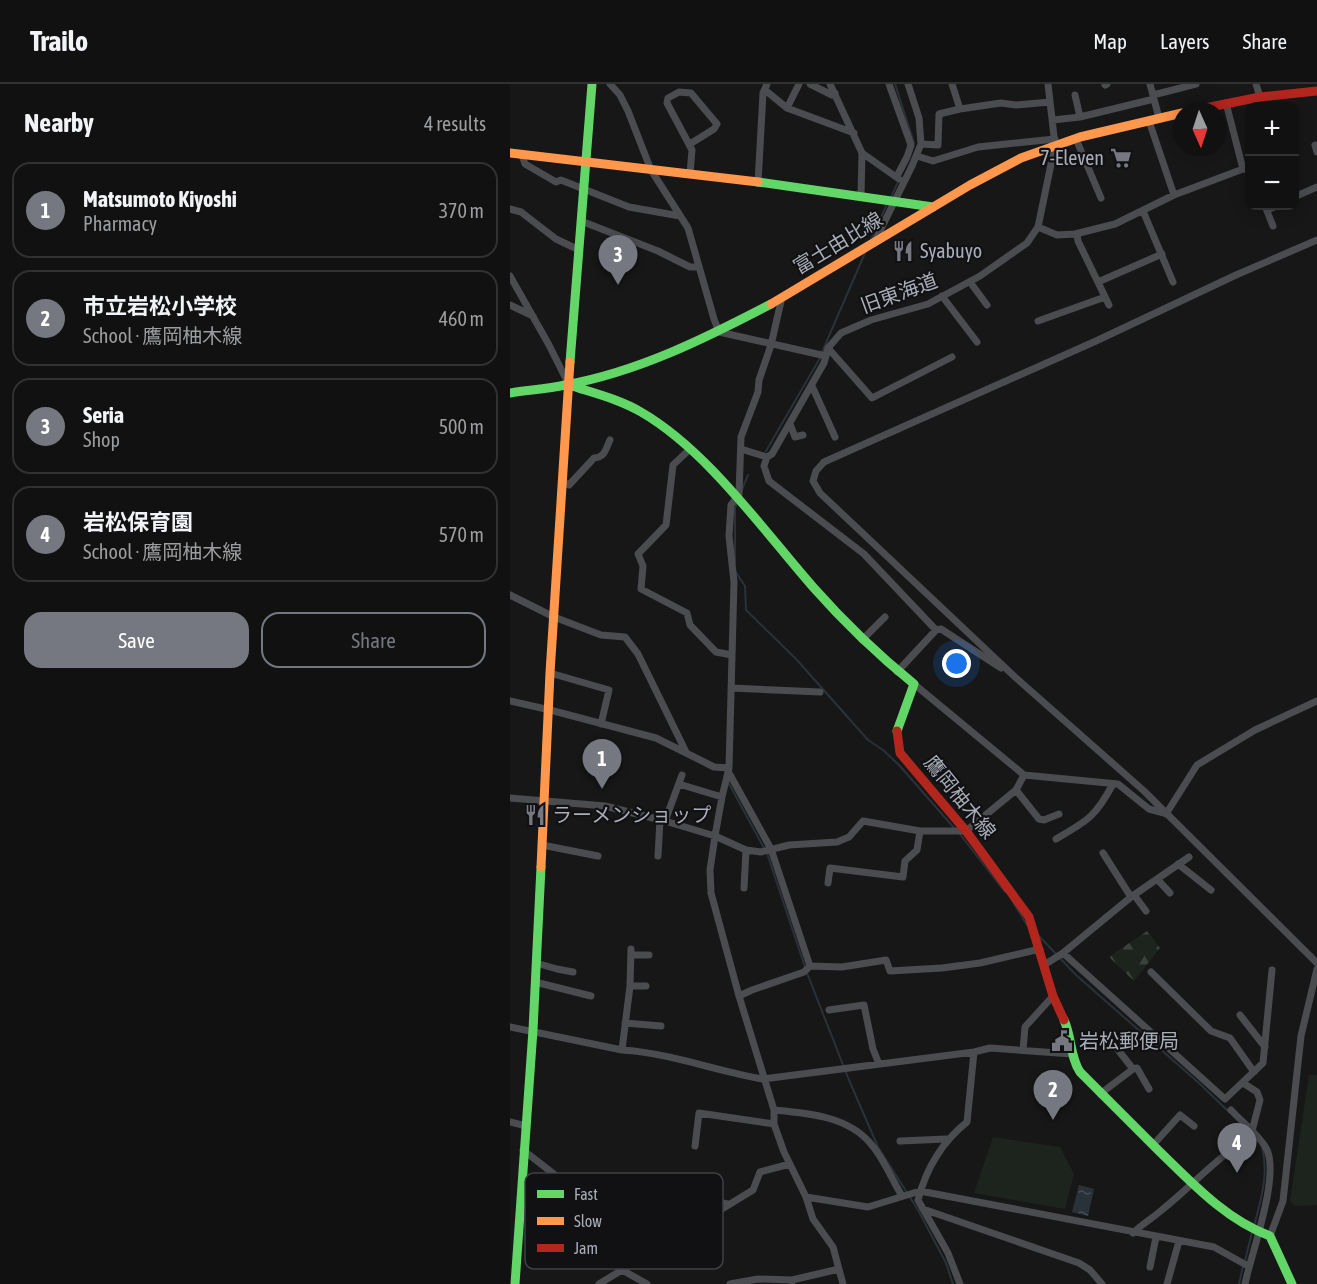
<!DOCTYPE html>
<meta charset="utf-8">
<style>
:root{--surface:#111;--page:#1e1f1f;--text:#f1f3f6;--muted:#9c9d9f;--line:#303131;--accent:#757880}
body{margin:0;font-family:"Asap Condensed","Noto Sans JP",sans-serif;background:var(--page);color:var(--text)}
.controls{position:absolute;right:18px;top:18px;display:grid;overflow:hidden;border-radius:12px;box-shadow:0 3px 15px #0003}
.controls button{width:54px;height:54px;display:grid;place-items:center;padding:0;border:0;border-bottom:2px solid var(--line);background:var(--surface);color:var(--text);font:30px sans-serif}
.compass{position:absolute;left:663px;top:18px;width:54px;height:54px;border-radius:50%;background:var(--surface);box-shadow:0 3px 15px #0003;rotate:177deg}
.you{position:absolute;left:447px;top:580px;width:21px;height:21px;margin:-15px;border:4px solid #fff;border-radius:50%;background:#1a73e8;box-shadow:0 0 0 9px #1a73e833}
.badge{display:grid;place-items:center;width:39px;height:39px;border-radius:50%;background:var(--accent);color:#fff;font-size:20px;font-weight:700}
.pin{position:absolute;translate:-50% -50px;filter:drop-shadow(0 2px 3px #0008)}
.pin::after{content:'';position:absolute;top:32px;width:21px;height:18px;background:inherit;clip-path:polygon(0 0,100% 0,50% 100%)}
.list{margin:0;padding:0;list-style:none}
h2{display:flex;justify-content:space-between;align-items:center;height:78px;margin:0;padding:0 24px;font-size:26px}
h2 small{font-size:20px;font-weight:400;color:var(--muted)}
.list li{display:grid;grid-template-columns:39px 1fr auto;gap:18px;align-items:center;box-sizing:border-box;height:96px;margin:0 12px 12px;padding:0 12px;border:2px solid var(--line);border-radius:18px}
.list b{display:block;font-size:22px;white-space:nowrap}
.list p{margin:0;font-size:20px;white-space:nowrap;color:var(--muted)}
.list em{font-size:20px;font-style:normal;color:var(--muted)}
.actions{display:flex;gap:12px;padding:18px 24px}
.actions a{flex:1;padding:14px 0;border:2px solid var(--accent);border-radius:18px;text-align:center;font-size:21px;color:var(--accent)}
.actions .main{background:var(--accent);color:#fff}
.map{position:relative;flex:none;width:807px;height:1200px;overflow:hidden}
header{display:flex;align-items:center;gap:36px;box-sizing:border-box;height:84px;padding:0 30px;background:var(--surface);border-bottom:2px solid var(--line)}
header strong{font-size:28px}
nav{display:flex;gap:33px;margin-inline-start:auto;font-size:21px}
main{display:flex}
aside{flex:1;background:var(--surface)}
.map>svg:first-child{display:block}
.green{fill:#1d241e}
.forest{fill:url(#forest-firs)}
.water{fill:url(#water-ripples)}
.lines{fill:none;stroke-linecap:round;stroke-linejoin:round}
.stream{stroke:#2a3239;stroke-width:2}
.street{stroke:#4b4c50;stroke-width:7}
.fast{stroke:#63d668;stroke-width:9}
.slow{stroke:#ff974d;stroke-width:9}
.jam{stroke:#b3261e;stroke-width:9}
.labels{text-anchor:middle;stroke-width:4.5;stroke-linejoin:round;paint-order:stroke}
.poi-label{font-size:20px;fill:#a8adb8;stroke:#111113;text-anchor:start}
.street-label{font-size:20px;fill:#a8adb8;stroke:#111113}
.key{fill:#111113;stroke:#3e4045;stroke-width:1.5}
.key-label{font-size:16px;fill:#a8adb8}
</style>
<header>
<strong>Trailo</strong>
<nav><a>Map</a><a>Layers</a><a>Share</a></nav>
</header>
<main>
<aside>
<h2>Nearby<small>4 results</small></h2>
<ul class="list">
<li><span class="badge">1</span><div><b>Matsumoto Kiyoshi</b><p>Pharmacy</p></div><em>370 m</em></li>
<li><span class="badge">2</span><div><b>市立岩松小学校</b><p>School · 鷹岡柚木線</p></div><em>460 m</em></li>
<li><span class="badge">3</span><div><b>Seria</b><p>Shop</p></div><em>500 m</em></li>
<li><span class="badge">4</span><div><b>岩松保育園</b><p>School · 鷹岡柚木線</p></div><em>570 m</em></li>
</ul>
<div class="actions"><a class="main">Save</a><a>Share</a></div>
</aside>
<div class="map">
<svg width="807" height="1200" viewBox="0 0 807 1200">
<defs>
<pattern id="forest-firs" width="22" height="20" patternUnits="userSpaceOnUse" patternTransform="scale(1.5)"><rect width="22" height="20" fill="#1d241e"/><path d="M5 1l3.5 6h-7zM16 11l3.5 6h-7z" fill="#3b413d"/></pattern>
<pattern id="water-ripples" width="26" height="14" patternUnits="userSpaceOnUse" patternTransform="scale(1.5)"><rect width="26" height="14" fill="#2a3239"/><path d="M2 4q2-2 4 0t4 0M15 11q2-2 4 0t4 0" fill="none" stroke="#464d54"/></pattern>
</defs>
<rect width="100%" height="100%" fill="#171717"/>
<!-- green -->
<path class="green" d="M799 991H807V1121L785 1122 780 1117Z
M483 1053 550 1063 564 1090 555 1125 464 1109Z"/>
<!-- forest -->
<path class="forest" d="M637 847 650 864 624 897 599 873Z"/>
<!-- water -->
<path class="water" d="M569 1101 584 1105 578 1132 562 1128Z"/>
<g class="lines">
<!-- stream -->
<path class="stream" d="M385 0 404 59
M380 115 388 98
M360 158 377 120
M312 268 355 169
M256 367 310 274
M231 408 238 391
M225 479V424L227 419
M225 487 235 502 236 526 287 576 358 656 373 666 389 681 445 745
M218 698 254 764
M449 749 495 808
M257 769 295 883
M501 815 517 841
M528 851 566 891 690 1000 719 1028
M297 889 339 996 368 1063 408 1126 436 1179 443 1200
M744 1142C751 1115 759 1090 752 1063
M735 1177 742 1148
M729 1200 733 1182"/>
<!-- street -->
<path class="street" d="M100 0 110 11 118 27 141 86 178 144 204 235 209 248 316 272 318 264 331 249 361 236 418 220 470 192 517 159 528 143 545 61 538 0
M300 0 322 11 325 9
M320 0 352 69 351 112
M379 0 401 61 397 73 387 92
M442 0 450 25
M640 0 649 34
M746 0 750 13
M595 1 597 0
M255 6 277 24 344 49
M565 11 570 33
M643 11 686 0
M716 19 733 85 738 86 740 89
M277 24 289 0
M543 36 570 33 644 15
M639 37 664 111
M566 55 591 114
M411 60 428 61 429 30 450 25 491 19 506 21 540 18
M805 61 807 68
M352 69 389 95
M12 71 15 80 46 98 51 96 119 123 170 132
M407 72 423 77 468 63 545 55
M180 90 182 66 157 19 158 14 169 8 181 9 207 40 204 45 180 60
M248 99 253 9 257 0
M784 113 807 103
M755 122 763 142
M0 125 11 128 46 155 69 166
M757 126 767 122
M633 127 663 198
M71 137 148 167 180 183H188
M528 143 547 151 565 150 605 140 664 111 733 85
M567 150 568 157 599 221
M807 156 726 191 586 257 314 378 306 387 303 397 310 409 505 593 634 707 807 879
M364 159 402 82 411 60 409 34 398 0
M0 192 39 261 58 299
M460 198 477 221
M588 198 652 170
M432 212 467 258
M272 213 261 261 249 296 248 308 231 353 229 410 221 421 219 452 224 498 219 684 212 713 205 752 200 786 201 809 229 912 264 1026V1040L274 1068 296 1113 303 1135 323 1163 333 1200
M0 221 23 232
M528 237 595 213
M318 264 362 314 442 273
M302 302 325 353
M280 340 285 353 293 351
M231 365 257 373 262 370 314 279 316 272
M179 366 163 381 156 441 128 470 133 482 131 505 177 529 180 541 206 568 222 571
M257 373 254 382 259 397 354 470 426 546
M52 397 59 401 84 374C95 374 96 364 100 356
M0 511 44 533 91 551 115 553 128 570 176 668
M352 556 375 533
M387 588 426 546 431 545 491 584
M40 589 99 606 91 640
M404 600 514 691 608 700 639 725 654 729
M221 604 310 608
M0 617 40 626 146 654 204 683 219 684
M219 689 261 765 300 882
M169 700 212 713
M506 706 529 735 534 736 549 730
M0 714 95 722 155 737 205 752 236 766 251 768 279 761 327 758 339 753 353 737 410 747H456L506 706 514 691
M656 730 687 681 745 646 807 617
M155 737 172 691
M546 755C579 736 585 733 603 700
M32 761 88 772
M593 769 621 813
M148 772 150 736
M668 780 701 806
M647 795 660 809
M318 799 320 784 393 793 395 777 407 766 410 747
M234 804 236 766
M624 811 636 827
M553 869 715 1015 753 979 762 886
M121 871H139
M26 879 47 885 63 888
M534 881 553 869 621 813 679 773
M641 888 701 947 720 954 744 988
M25 898 81 912
M120 902H136
M229 912 242 906 294 888 300 882 332 883 376 876 380 887 432 884 470 879 530 865
M319 926 354 921 363 965 369 980
M730 931 755 963
M115 939 151 942
M0 943 112 966C160 969 206 987 253 995L464 968 480 964 562 970
M605 962 623 985 627 984 639 1005
M112 966 120 902 121 865
M513 966 515 943 543 912
M733 999 747 1008 750 1016 742 1047
M590 1010 623 985
M264 1026C297 1029 338 1032 361 1060 374 1075 382 1096 392 1112
M721 1026C732 1038 748 1050 756 1064 771 1090 741 1170 735 1200
M0 1038 16 1042
M390 1057 436 1055
M643 1061 670 1031 684 1042
M185 1062 189 1029 264 1040
M13 1066 58 1101 69 1107 103 1117 148 1163
M90 1110 140 1106 218 1120
M296 1113 358 1123 410 1107 704 1163 738 1182
M413 1125 569 1179 580 1186 592 1200
M623 1149C632 1140 643 1134 653 1125 678 1105 699 1082 725 1063
M760 1152 773 1117 791 952 807 885
M640 1183 646 1153
M112 1186 137 1200
M282 1198V1196L329 1185
M89 1200 243 1106 250 1088 280 1080
M220 1200 248 1195 282 1196
M450 1200 438 1169 408 1116C416 1085 432 1058 457 1038L464 968
M657 1200 669 1157"/>
<!-- fast -->
<path class="fast" d="M248 98 423 123
M60 278 82 0
M59 301C83 309 109 315 131 328 197 366 253 446 303 503 334 538 367 570 404 600L387 647
M0 309C18 306 37 305 55 301 128 288 196 254 261 220
M554 936C562 953 560 973 570 988 596 1014 622 1040 648 1066 681 1098 716 1136 760 1152L782 1200
M5 1200 23 946 31 783"/>
<!-- slow -->
<path class="slow" d="M0 69 248 98
M261 220 460 101 511 74 570 53 672 29
M31 783 40 589 60 278"/>
<!-- jam -->
<path class="jam" d="M680 27 750 13 807 7
M387 647 390 669 456 747 519 833 543 912 554 936"/>
</g>
<!-- icons -->
<defs>
<symbol id="supermarket-bare" viewBox="-9 -9 18 18"><path d="M-6-5.5h2.5l.6 2H6L4.5 2H-2.5L-4.4-4H-6ZM-1.5 3.2a1.3 1.3 0 1 0 .1 0ZM3 3.2a1.3 1.3 0 1 0 .1 0Z" fill="#757880" stroke="#111113" stroke-width="2.5" paint-order="stroke"/></symbol>
<symbol id="restaurant-bare" viewBox="-9 -9 18 18"><path d="M-5-6h1v4h1v-4h1v4h1v-4h1v5L-1.5 .5V6h-2V.5L-5-1ZM5-6V6H3V1.5H1.5Q1.5-4 5-6Z" fill="#757880" stroke="#111113" stroke-width="2.5" paint-order="stroke"/></symbol>
<symbol id="civic-bare" viewBox="-9 -9 18 18"><path d="M-.6-6.5H3V-4.5H.6V-3L4-1V1h2V6H-6V1h2V-1L-.6-3ZM-1.2 2.5V6h2.4V2.5Z" fill="#757880" stroke="#111113" stroke-width="2.5" paint-order="stroke"/></symbol>
</defs>
<g fill-rule="evenodd">
<use href="#supermarket-bare" x="596" y="59" width="30" height="30"/>
<use href="#restaurant-bare" x="378" y="152" width="30" height="30"/>
<use href="#restaurant-bare" x="10" y="716" width="30" height="30"/>
<use href="#civic-bare" x="537" y="942" width="30" height="30"/>
</g>
<g class="labels">
<!-- poi labels -->
<g class="poi-label">
<text x="594" y="81" text-anchor="end">7-Eleven</text>
<text x="410" y="174">Syabuyo</text>
<text x="42" y="738">ラーメンショップ</text>
<text x="569" y="964">岩松郵便局</text>
</g>
<!-- street labels -->
<g class="street-label">
<text transform="translate(328 159) rotate(-31)" y="7">富士由比線</text>
<text transform="translate(389 209) rotate(-20)" y="7">旧東海道</text>
<text transform="translate(450 713) rotate(51)" y="7">鷹岡柚木線</text>
</g>
</g>
<!-- legend -->
<rect x="15" y="1089" width="198" height="96" rx="9" class="key"/>
<rect x="27" y="1106" width="27" height="8" fill="#63d668"/>
<rect x="27" y="1133" width="27" height="8" fill="#ff974d"/>
<rect x="27" y="1160" width="27" height="8" fill="#b3261e"/>
<g class="key-label">
<text x="64" y="1116">Fast</text>
<text x="64" y="1143">Slow</text>
<text x="64" y="1170">Jam</text>
</g>
</svg>
<div class="controls">
<button>+</button>
<button>−</button>
</div>
<svg class="compass" viewBox="-18 -18 36 36"><path d="M0-13l5 13h-10z" fill="#e53935"/><path d="M0 13l5-13h-10z" fill="#9c9d9f"/></svg>
<div class="you"></div>
<div class="pin badge" style="left:92px;top:705px">1</div>
<div class="pin badge" style="left:543px;top:1036px">2</div>
<div class="pin badge" style="left:108px;top:201px">3</div>
<div class="pin badge" style="left:727px;top:1089px">4</div>
</div>
</main>
